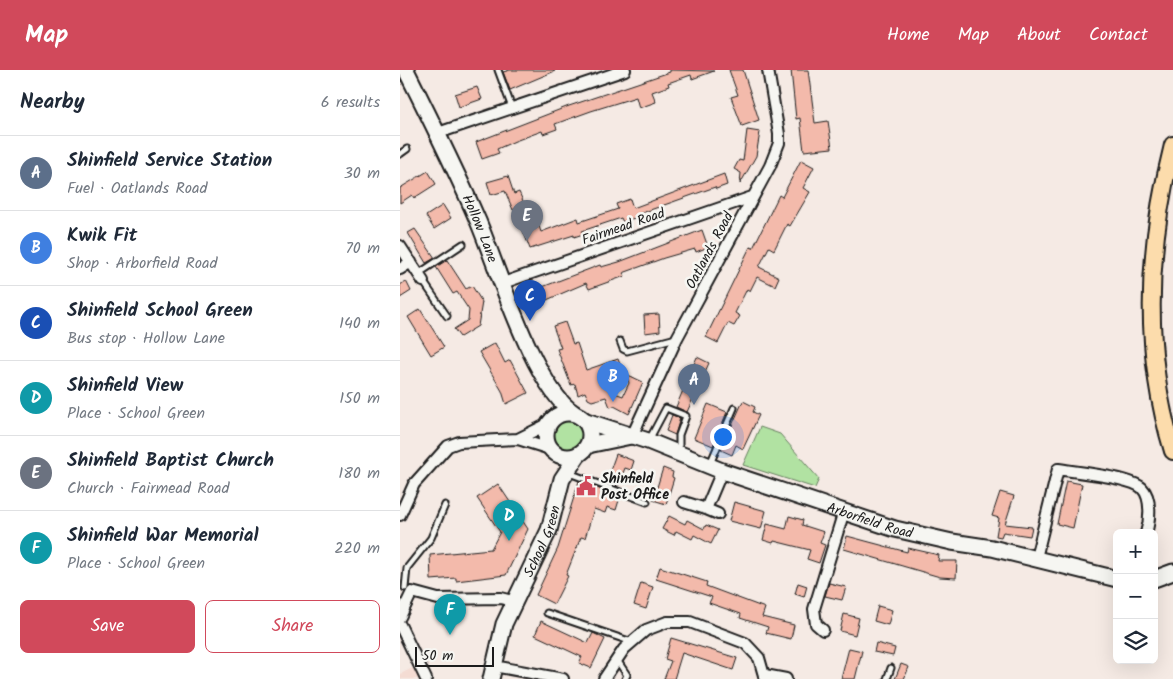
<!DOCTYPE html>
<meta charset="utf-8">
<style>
:root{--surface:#fff;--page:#f6f6f7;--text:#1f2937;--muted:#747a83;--line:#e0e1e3;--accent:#d1495b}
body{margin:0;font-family:Kalam,sans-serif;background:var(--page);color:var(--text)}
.controls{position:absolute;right:15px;bottom:15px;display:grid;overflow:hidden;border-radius:8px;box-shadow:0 5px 20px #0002}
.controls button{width:45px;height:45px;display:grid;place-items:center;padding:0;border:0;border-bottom:1px solid var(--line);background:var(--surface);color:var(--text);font:25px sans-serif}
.scale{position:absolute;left:15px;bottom:12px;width:79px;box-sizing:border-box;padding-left:5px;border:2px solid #1c1c1c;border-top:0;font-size:14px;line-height:18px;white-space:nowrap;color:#1c1c1c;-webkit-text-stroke:4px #f6f6f2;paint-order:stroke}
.you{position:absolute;left:322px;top:366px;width:18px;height:18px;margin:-12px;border:4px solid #fff;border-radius:50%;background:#1a73e8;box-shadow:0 0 0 8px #1a73e833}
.badge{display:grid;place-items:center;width:32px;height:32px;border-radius:50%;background:var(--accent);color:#fff;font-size:16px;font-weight:700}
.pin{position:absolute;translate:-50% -41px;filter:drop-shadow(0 1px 2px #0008)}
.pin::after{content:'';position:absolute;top:26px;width:18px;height:15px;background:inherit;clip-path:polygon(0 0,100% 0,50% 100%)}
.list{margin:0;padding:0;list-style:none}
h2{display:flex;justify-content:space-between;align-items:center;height:65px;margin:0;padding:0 20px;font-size:21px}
h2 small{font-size:16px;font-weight:400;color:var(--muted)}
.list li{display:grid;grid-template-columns:32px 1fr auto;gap:15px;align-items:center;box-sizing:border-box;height:75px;padding:0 20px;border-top:1px solid var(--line)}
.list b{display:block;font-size:19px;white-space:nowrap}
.list p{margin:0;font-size:16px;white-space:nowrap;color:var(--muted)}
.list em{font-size:16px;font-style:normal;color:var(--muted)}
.actions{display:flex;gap:10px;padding:15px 20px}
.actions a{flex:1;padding:11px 0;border:1px solid var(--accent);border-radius:8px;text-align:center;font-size:18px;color:var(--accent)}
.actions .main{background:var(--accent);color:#fff}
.icon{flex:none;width:28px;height:28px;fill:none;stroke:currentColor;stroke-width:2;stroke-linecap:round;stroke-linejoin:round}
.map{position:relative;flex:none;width:773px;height:609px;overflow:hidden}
header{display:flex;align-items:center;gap:30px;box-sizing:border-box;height:70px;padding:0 25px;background:var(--accent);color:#fff}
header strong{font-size:24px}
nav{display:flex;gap:28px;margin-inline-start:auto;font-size:18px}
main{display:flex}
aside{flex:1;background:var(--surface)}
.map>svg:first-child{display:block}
.built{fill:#f4dcd3}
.green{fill:#b1e2a2;stroke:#667f5f}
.building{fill:#f3baab;stroke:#1c1c1c}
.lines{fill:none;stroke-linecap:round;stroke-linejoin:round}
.service-casing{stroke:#1c1c1c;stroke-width:9}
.minor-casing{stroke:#1c1c1c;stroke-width:14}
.secondary-casing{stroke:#1c1c1c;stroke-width:19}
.primary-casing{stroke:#1c1c1c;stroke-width:20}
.service{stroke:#f6f6f2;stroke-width:5}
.minor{stroke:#f6f6f2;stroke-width:10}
.secondary{stroke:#f6f6f2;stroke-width:15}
.primary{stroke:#fcdcac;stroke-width:16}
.labels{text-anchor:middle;stroke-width:5;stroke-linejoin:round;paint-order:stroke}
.street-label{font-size:14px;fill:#1c1c1c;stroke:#f6f6f2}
.poi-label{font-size:14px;font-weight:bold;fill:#1c1c1c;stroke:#f6f6f2;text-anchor:start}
</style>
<header>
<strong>Map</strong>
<nav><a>Home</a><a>Map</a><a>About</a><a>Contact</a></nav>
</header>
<main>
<aside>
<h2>Nearby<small>6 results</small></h2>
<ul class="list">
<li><span class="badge" style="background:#5c6f8a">A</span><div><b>Shinfield Service Station</b><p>Fuel · Oatlands Road</p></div><em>30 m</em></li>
<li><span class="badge" style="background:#3f7fe0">B</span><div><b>Kwik Fit</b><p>Shop · Arborfield Road</p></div><em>70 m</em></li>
<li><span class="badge" style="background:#1a4fb4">C</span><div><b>Shinfield School Green</b><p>Bus stop · Hollow Lane</p></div><em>140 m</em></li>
<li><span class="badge" style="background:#0f9aa8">D</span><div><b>Shinfield View</b><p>Place · School Green</p></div><em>150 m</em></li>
<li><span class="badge" style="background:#6b7280">E</span><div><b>Shinfield Baptist Church</b><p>Church · Fairmead Road</p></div><em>180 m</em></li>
<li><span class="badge" style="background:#0f9aa8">F</span><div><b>Shinfield War Memorial</b><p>Place · School Green</p></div><em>220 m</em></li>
</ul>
<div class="actions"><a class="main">Save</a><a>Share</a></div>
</aside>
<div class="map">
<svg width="773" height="609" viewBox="0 0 773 609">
<rect width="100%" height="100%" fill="#f5eae4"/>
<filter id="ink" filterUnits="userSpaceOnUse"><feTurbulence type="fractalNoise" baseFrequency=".02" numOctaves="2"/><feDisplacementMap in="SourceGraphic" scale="10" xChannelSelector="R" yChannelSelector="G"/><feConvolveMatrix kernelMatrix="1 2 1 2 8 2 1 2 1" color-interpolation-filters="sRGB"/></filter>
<g filter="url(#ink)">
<!-- built -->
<path class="built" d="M15 597 20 609H0V604Z"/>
<!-- green -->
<path class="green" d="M151 365a17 17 0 1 1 34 0a17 17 0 1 1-34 0Z
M360 357 380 364 419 409 415 418 343 395Z"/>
<!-- building -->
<path class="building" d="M110 0H154L155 1 110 20 103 2Z
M270 0 314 1 292 9 291 5 268 13 269 16 252 22 256 32 239 38 236 27 191 41 155 54 157 59 143 64 142 61 115 71 97 79 99 83 82 89 76 72 169 36 270 2Z
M329 0H343L359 50 342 56 331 27 338 25Z
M391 0H408L415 53 428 51 432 78 404 81 400 48 396 49Z
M77 17 82 29 59 37 55 24Z
M347 60 360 62 356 86 340 114 341 103 334 99 339 90 343 91Z
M401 90 414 97 403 118 410 122 390 156 387 154 374 180 369 177 359 197 379 207 375 216 357 207 350 221 347 219 335 243 340 246 334 256 328 253 318 273 306 267 350 177 353 178 379 125 382 127Z
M28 101 36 114 14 128 12 125 0 133V118Z
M324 104 327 115 316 119 315 117 236 145 237 147 223 152 221 148 182 161 183 164 174 167V165L130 179 115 139 113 140 105 121 91 125 87 112 108 106 114 124 119 122 130 147 135 145 141 162 178 148 179 152 218 139 216 134 230 129 233 138Z
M43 135 51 148 34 159 26 146Z
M15 159 35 188 26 193 8 163Z
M302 160 308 177 296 182 295 179 264 188 223 203 225 206 189 219 186 213 142 232 137 219 200 195 201 197 219 192Z
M47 190 66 219 72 216 82 232 78 256 60 267 54 259 68 250 69 240 57 222 53 224 36 197Z
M6 211 11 221 0 228V215Z
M20 239 44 277 31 285 8 247Z
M259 244 260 261 245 263 244 245Z
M165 252 173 274 177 273 186 300 218 289 221 297 206 303 212 322 223 326 229 313 226 304 243 312 229 344 214 336 210 337 206 327 192 331 188 329 185 322 178 325 175 314 171 315 157 279 161 278 153 256Z
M95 273 105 293 110 290 128 323 106 334 102 321 79 282Z
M297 287 309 293 287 342 276 337Z
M343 331 355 337 353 342 359 345 343 379 336 375 332 385 321 380Z
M308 334 327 342 313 376 294 368Z
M272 345 280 348 275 365 266 361Z
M216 384 234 391 231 400 225 398 218 416 206 412Z
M263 398 273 402 272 407 274 408 266 434 253 430Z
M179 411 220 427 216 440 207 437 205 443 194 439 185 468 181 467 166 505 168 506 154 534 136 525 158 478Z
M666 411 682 414 673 458 657 454Z
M98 414 128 459 106 505 56 511V508L31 510 30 485 91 479 100 462 77 428Z
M600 422 614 426 605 454 632 457 630 466 603 462 601 467 596 466 599 448 592 446Z
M334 432 366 441 361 459 329 451Z
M269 446 285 454 287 450 304 459 306 455 318 460 311 474 294 465 292 469 276 461 274 465 262 459Z
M389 446 403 450 402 455 424 462 420 473 425 475 419 493 407 489 410 480 374 471 373 473 363 470 367 454 386 459Z
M447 466 507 482 508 478 539 485 538 491H557L556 508 540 507 444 479Z
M260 497 307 512 306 516 365 538 362 547 394 555 391 569 366 563 368 557 340 548 341 544 309 533 312 527 256 509Z
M241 513 253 517 246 539 234 535Z
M398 513 407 516 404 527 395 524Z
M429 513 446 517 442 530 425 526Z
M478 536 492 540 488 555 474 551Z
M444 544 459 548 455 565 440 561Z
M141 551 188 573 193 563 205 569 191 598 179 593 182 587 135 565Z
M271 568 337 588 333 600 282 583 274 609H264L271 591 265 589Z
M476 573 495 578 493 586 474 582Z
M449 578 462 581 455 609H441Z
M501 594 509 597 504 609H495Z"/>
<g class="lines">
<defs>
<path id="service" d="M98 0 112 38
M0 84 7 79
M18 204 63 174
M23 211 47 246
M220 271 223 279 227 281 276 268
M249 370 266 338 286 346 279 365V382
M310 394 334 338
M169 403 247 432
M5 518 7 498 31 468 45 435
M49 530 50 548
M147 543 232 572
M217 590 227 605 225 609
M487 609 491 598"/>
<path id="minor" d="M38 63 225 0
M0 176 23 211
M0 199 11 192
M103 213 352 127
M232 366 277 268 370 96 379 73V64L368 0
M118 369 148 354
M284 432 306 439
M318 444 306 439 322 401
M0 445 14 414 48 376 59 372 118 369 150 379
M636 488 658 399C675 402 731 407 742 418 752 428 750 451 746 463
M0 547 12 522 38 529 101 528 113 531
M0 555 26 609
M423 560 416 554 414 539 444 441
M94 596 163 609
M365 605 386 609
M204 609 224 579 246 560 267 552H290L345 573 359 588 365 609"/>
<g id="secondary">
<path id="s1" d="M6 0C31 50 56 100 78 151 98 198 134 318 174 343"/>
<circle cx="168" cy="365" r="22"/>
<path id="s2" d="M186 351 248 371 322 401 495 459 552 472 592 478 717 509"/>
<path d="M188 375 231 366"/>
<path d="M754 509 773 502"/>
<path id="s3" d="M91 609 104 554 149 460 162 409 178 385"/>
</g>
<path id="primary" d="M773 75C747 177 742 280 773 381"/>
</defs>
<!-- service casing -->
<use href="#service" class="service-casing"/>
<!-- minor casing -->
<use href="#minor" class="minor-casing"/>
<!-- secondary casing -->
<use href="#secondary" class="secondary-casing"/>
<!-- primary casing -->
<use href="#primary" class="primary-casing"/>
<!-- service -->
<use href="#service" class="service"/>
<!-- minor -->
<use href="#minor" class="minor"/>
<!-- secondary -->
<use href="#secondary" class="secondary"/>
<!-- primary -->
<use href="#primary" class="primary"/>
</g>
</g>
<!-- icons -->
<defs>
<symbol id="civic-bare" viewBox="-9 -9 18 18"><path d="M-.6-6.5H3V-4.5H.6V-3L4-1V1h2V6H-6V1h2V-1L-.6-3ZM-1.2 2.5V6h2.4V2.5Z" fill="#d1495b" stroke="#f6f6f2" stroke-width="2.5" paint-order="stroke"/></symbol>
</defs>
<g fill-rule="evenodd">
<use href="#civic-bare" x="172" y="402" width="28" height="28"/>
</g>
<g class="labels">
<!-- street labels -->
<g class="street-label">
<text transform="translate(223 156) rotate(-19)" y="5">Fairmead Road</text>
<text dy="5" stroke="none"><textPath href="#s1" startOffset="175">Hollow Lane</textPath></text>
<text transform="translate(309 180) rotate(-62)" y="5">Oatlands Road</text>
<text dy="5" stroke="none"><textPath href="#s2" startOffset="301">Arborfield Road</textPath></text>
<text dy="5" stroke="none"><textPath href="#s3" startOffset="148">School Green</textPath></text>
</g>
<!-- poi labels -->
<g class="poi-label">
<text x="201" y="413">Shinfield<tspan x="201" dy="16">Post Office</tspan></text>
</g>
</g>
</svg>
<div class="controls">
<button>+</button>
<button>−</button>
<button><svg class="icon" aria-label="layers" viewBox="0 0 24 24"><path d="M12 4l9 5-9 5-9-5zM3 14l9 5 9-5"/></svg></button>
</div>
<div class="scale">50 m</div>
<div class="you"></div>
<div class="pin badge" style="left:294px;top:335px;background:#5c6f8a">A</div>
<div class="pin badge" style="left:213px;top:332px;background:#3f7fe0">B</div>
<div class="pin badge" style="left:130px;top:251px;background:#1a4fb4">C</div>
<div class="pin badge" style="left:109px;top:471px;background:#0f9aa8">D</div>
<div class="pin badge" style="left:127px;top:171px;background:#6b7280">E</div>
<div class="pin badge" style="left:50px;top:565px;background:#0f9aa8">F</div>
</div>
</main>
